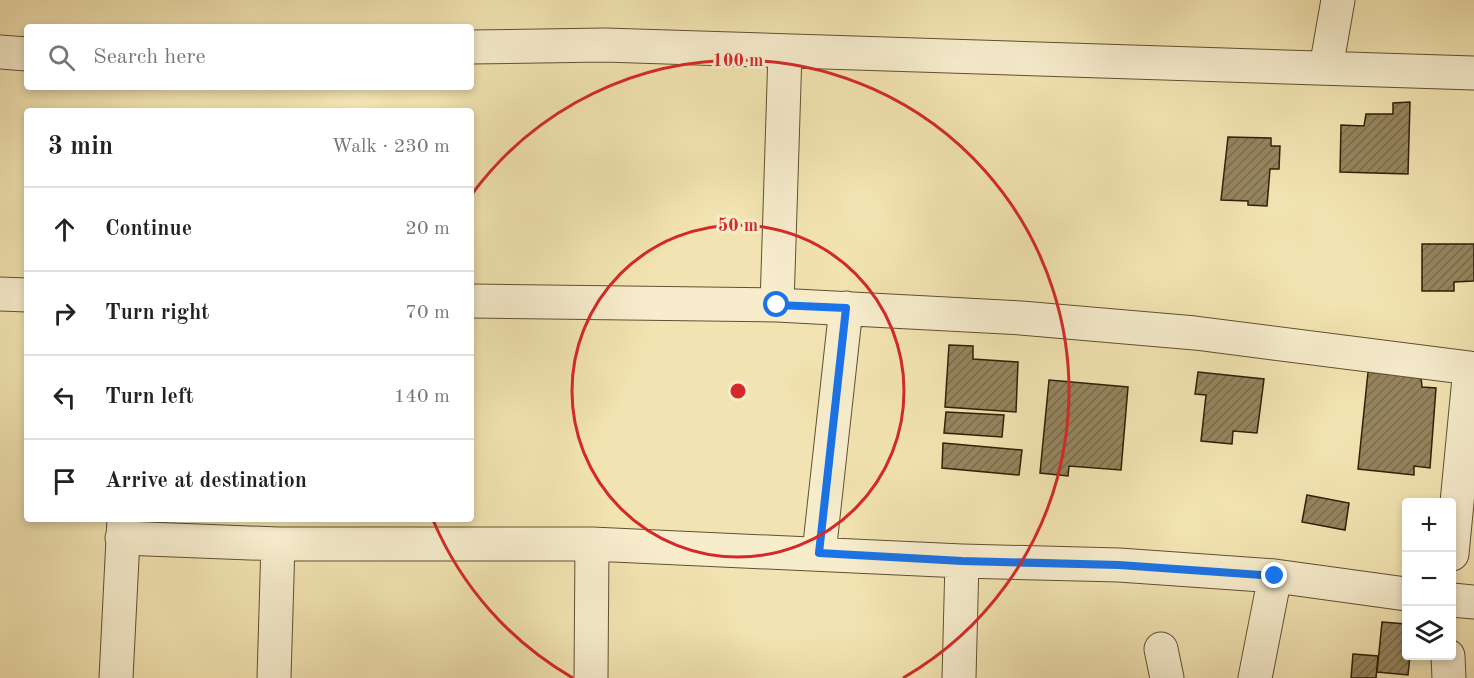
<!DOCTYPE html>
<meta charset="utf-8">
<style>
:root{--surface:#fff;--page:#f6f6f6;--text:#222;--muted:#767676;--line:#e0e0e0}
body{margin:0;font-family:"Old Standard TT",serif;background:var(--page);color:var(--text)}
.controls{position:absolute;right:18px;bottom:18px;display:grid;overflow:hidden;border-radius:6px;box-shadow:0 3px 9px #0003}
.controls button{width:54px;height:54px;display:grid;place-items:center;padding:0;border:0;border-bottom:2px solid var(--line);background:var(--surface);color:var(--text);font:30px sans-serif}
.stop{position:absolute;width:18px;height:18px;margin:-14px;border:4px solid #1a73e8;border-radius:50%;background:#fff}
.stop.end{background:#1a73e8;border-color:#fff;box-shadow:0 2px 6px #0008}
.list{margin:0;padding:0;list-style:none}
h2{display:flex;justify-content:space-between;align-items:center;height:78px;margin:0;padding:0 24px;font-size:26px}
h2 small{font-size:20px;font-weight:400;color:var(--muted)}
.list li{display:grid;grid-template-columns:39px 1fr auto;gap:18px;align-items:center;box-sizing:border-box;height:84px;padding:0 24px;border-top:2px solid var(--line)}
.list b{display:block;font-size:22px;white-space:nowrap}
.list em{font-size:20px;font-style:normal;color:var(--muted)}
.icon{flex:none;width:33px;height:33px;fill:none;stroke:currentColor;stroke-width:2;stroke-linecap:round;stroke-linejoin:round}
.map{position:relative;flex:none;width:1474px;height:678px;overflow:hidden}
.search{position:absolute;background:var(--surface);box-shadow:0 3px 9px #0003;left:24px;top:24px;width:450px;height:66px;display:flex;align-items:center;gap:15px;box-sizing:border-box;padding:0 21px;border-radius:6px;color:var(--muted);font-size:22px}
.panel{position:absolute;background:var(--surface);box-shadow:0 3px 9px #0003;left:24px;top:108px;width:450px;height:414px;border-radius:6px}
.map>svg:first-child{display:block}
.building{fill:url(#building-hatch);stroke:#311f05;stroke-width:1.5}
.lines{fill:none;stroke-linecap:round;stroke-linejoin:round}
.minor-casing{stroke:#615030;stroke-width:35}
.minor{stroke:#f7edcd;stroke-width:33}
.route{stroke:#1a73e8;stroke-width:8}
.ring{fill:none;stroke:#d62828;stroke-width:3}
.centre{fill:#d62828;stroke:#f7edcd;stroke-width:3}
.ring-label{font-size:18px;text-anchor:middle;font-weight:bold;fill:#d62828;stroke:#f7edcd;stroke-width:6;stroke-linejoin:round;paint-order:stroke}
</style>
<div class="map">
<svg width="1474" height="678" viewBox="0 0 1474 678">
<defs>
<pattern id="building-hatch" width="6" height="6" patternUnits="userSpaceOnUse" patternTransform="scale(1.5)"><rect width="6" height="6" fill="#95855f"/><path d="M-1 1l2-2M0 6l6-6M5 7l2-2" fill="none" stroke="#7a6c4c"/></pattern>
</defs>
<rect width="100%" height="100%" fill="#f2e4b2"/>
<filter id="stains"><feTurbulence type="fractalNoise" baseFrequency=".00333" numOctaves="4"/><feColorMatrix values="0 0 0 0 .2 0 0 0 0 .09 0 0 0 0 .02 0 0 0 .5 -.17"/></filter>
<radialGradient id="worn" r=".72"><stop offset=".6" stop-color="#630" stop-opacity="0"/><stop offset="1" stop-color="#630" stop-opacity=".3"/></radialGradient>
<!-- building -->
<path class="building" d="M1410 102 1408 174 1340 172 1341 125 1364 126 1366 114H1393V103Z
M1228 137 1271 138V146H1280L1279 169H1270L1267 206 1248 205V201L1221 200Z
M1422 244H1474V281L1454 282V291H1422Z
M949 345 973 346V359L1018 362 1016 412 945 407Z
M1198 372 1264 379 1257 433 1233 431 1232 444 1201 441 1206 395 1195 394Z
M1368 372 1421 377 1422 387 1436 388 1430 468 1414 466V475L1358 469Z
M1049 380 1128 387 1121 470 1069 466 1068 476 1040 473Z
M946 412 1004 415 1002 437 944 433Z
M943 443 1022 450 1019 475 942 468Z
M1307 495 1349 503 1345 530 1302 522Z
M1382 622 1406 624V656H1410L1408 675 1377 672Z
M1353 654 1378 656 1376 678H1351Z"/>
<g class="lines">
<defs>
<path id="minor" d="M471 47 605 45 1474 73
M0 52 27 54
M1326 68 1338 0
M0 294 27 295
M471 301 777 305 1021 318 1195 333 1470 368 1452 554
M777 305 785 52
M122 538 278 544H592L962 561 1119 565 1275 576 1406 594
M819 553 846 308
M1452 600 1474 602
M1161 649 1167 678
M1448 656 1449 678
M116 678 124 519
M274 678 278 544
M591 678 592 544
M959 678 962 561
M1255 678 1275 576"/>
</defs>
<!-- minor casing -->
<use href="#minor" class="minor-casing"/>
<!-- minor -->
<use href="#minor" class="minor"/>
</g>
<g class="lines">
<!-- route -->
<path class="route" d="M777 305 846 308 819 553 962 561 1119 565 1275 576"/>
</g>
<!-- distance rings -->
<g class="ring">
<circle cx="738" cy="391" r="166"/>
<path d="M573 678A331 331 0 0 1 433 520M472 194A331 331 0 1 1 903 678"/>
</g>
<circle cx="738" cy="391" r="9" class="centre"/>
<g class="ring-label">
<text x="738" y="66">100 m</text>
<text x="738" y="231">50 m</text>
</g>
<rect width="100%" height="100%" filter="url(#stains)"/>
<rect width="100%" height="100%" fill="url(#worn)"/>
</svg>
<div class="controls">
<button>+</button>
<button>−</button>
<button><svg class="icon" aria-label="layers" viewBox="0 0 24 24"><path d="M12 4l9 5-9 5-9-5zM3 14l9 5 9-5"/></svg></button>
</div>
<div class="stop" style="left:777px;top:305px"></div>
<div class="stop end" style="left:1275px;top:576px"></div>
<div class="search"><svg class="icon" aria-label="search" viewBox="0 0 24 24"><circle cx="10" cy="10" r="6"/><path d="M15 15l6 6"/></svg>Search here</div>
<section class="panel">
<h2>3 min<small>Walk · 230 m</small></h2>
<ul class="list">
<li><svg class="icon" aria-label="ahead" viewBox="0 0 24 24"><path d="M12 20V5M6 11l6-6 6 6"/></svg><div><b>Continue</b></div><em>20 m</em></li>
<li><svg class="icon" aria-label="right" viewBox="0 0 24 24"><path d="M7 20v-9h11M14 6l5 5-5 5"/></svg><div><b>Turn right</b></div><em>70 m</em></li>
<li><svg class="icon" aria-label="left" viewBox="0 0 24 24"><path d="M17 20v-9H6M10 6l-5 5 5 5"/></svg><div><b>Turn left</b></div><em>140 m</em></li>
<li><svg class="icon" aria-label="arrive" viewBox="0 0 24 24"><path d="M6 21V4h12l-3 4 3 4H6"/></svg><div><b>Arrive at destination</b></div></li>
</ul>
</section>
</div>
